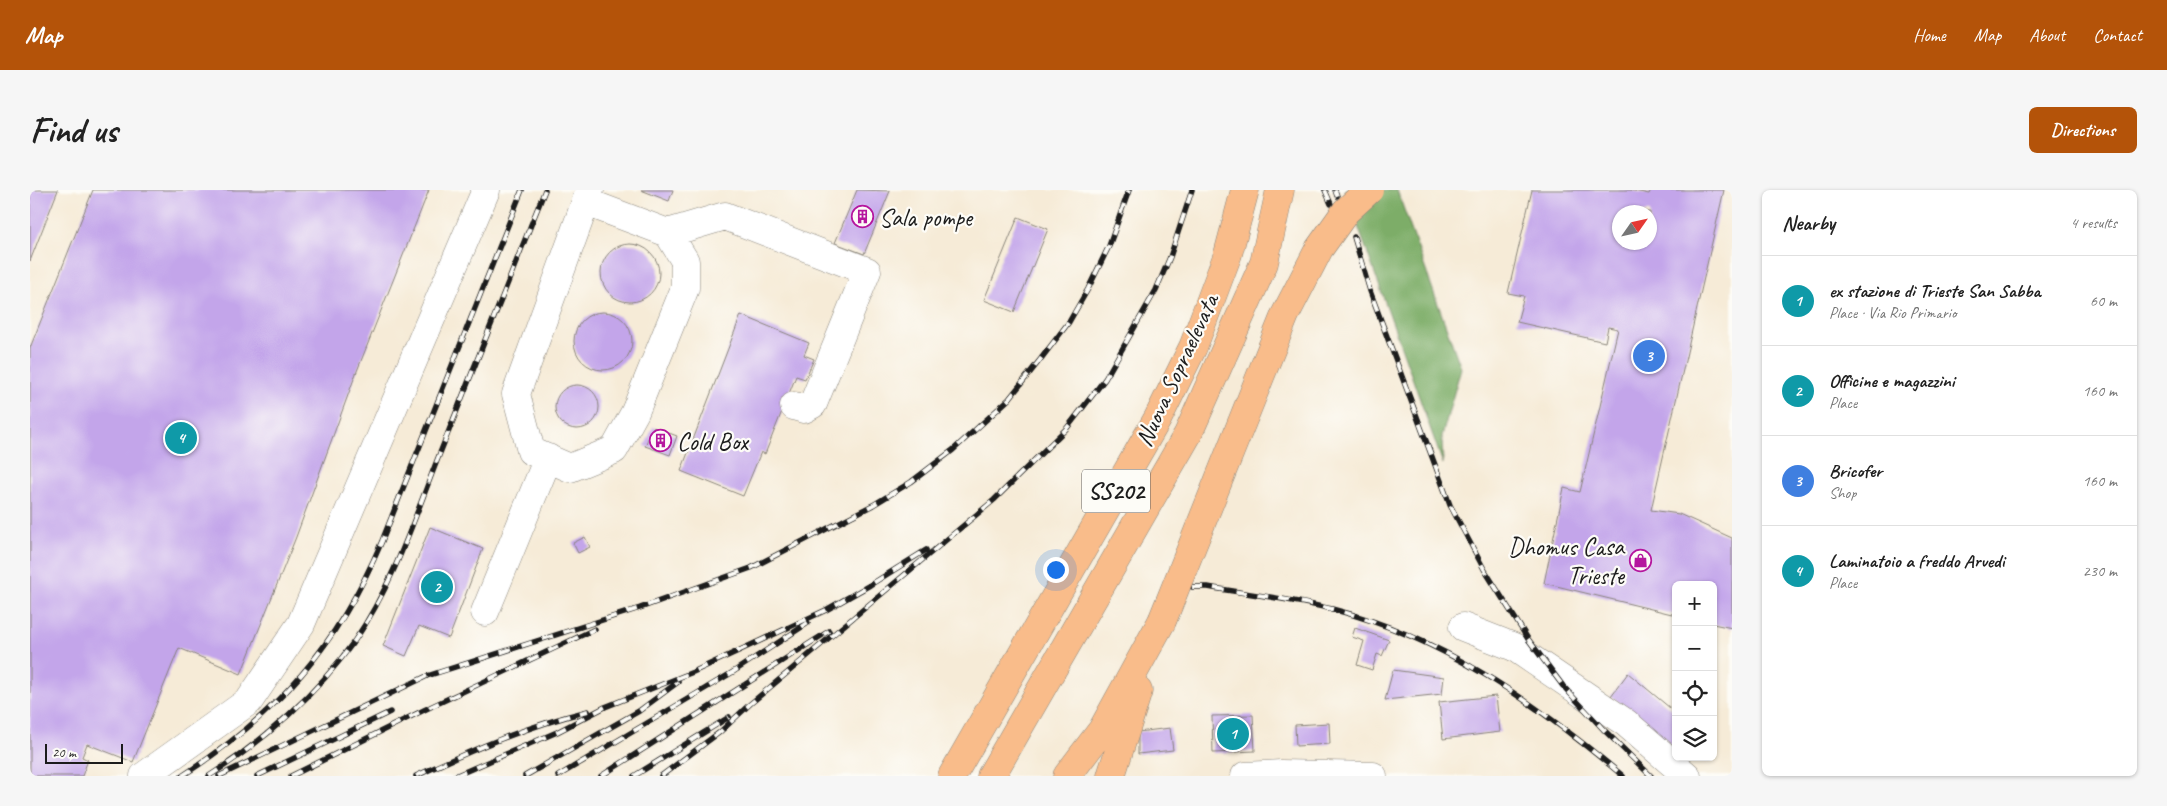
<!DOCTYPE html>
<meta charset="utf-8">
<style>
:root{--surface:#fff;--page:#f6f6f6;--text:#222;--muted:#767676;--line:#e0e0e0;--accent:#b45309}
body{margin:0;font-family:Caveat,sans-serif;background:var(--page);color:var(--text)}
.controls{position:absolute;right:15px;bottom:15px;display:grid;overflow:hidden;border-radius:8px;box-shadow:0 1px 4px #0004}
.controls button{width:45px;height:45px;display:grid;place-items:center;padding:0;border:0;border-bottom:1px solid var(--line);background:var(--surface);color:var(--text);font:25px sans-serif}
.compass{position:absolute;left:1582px;top:15px;width:45px;height:45px;border-radius:50%;background:var(--surface);box-shadow:0 1px 4px #0004;rotate:56deg}
.scale{position:absolute;left:15px;bottom:12px;width:78px;box-sizing:border-box;padding-left:5px;border:2px solid #1c1c1c;border-top:0;font-size:14px;line-height:18px;white-space:nowrap;color:#1c1c1c;-webkit-text-stroke:4px #fdfcf7;paint-order:stroke}
.you{position:absolute;left:1025px;top:379px;width:18px;height:18px;margin:-12px;border:4px solid #fff;border-radius:50%;background:#1a73e8;box-shadow:0 0 0 8px #1a73e833}
.badge{display:grid;place-items:center;width:32px;height:32px;border-radius:50%;background:var(--accent);color:#fff;font-size:16px;font-weight:700}
.pin{position:absolute;translate:-50% -50%;border:2px solid #fff;box-shadow:0 1px 5px #0006}
.list{margin:0;padding:0;list-style:none}
h2{display:flex;justify-content:space-between;align-items:center;height:65px;margin:0;padding:0 20px;font-size:21px}
h2 small{font-size:16px;font-weight:400;color:var(--muted)}
.list li{display:grid;grid-template-columns:32px 1fr auto;gap:15px;align-items:center;box-sizing:border-box;height:90px;padding:0 20px;border-top:1px solid var(--line)}
.list b{display:block;font-size:19px;white-space:nowrap}
.list p{margin:0;font-size:16px;white-space:nowrap;color:var(--muted)}
.list em{font-size:16px;font-style:normal;color:var(--muted)}
.icon{flex:none;width:28px;height:28px;fill:none;stroke:currentColor;stroke-width:2;stroke-linecap:round;stroke-linejoin:round}
.map{position:relative;flex:none;width:1702px;height:586px;overflow:hidden;border-radius:8px}
header{display:flex;align-items:center;gap:30px;box-sizing:border-box;height:70px;padding:0 25px;background:var(--accent);color:#fff}
header strong{font-size:24px}
nav{display:flex;gap:28px;margin-inline-start:auto;font-size:18px}
.intro{display:flex;align-items:center;justify-content:space-between;box-sizing:border-box;height:120px;padding:0 30px}
h1{margin:0;font-size:35px}
.button{padding:12px 22px;border-radius:8px;background:var(--accent);color:#fff;font-size:18px;font-weight:700}
main{display:flex;gap:30px;padding:0 30px}
aside{flex:1;background:var(--surface);border-radius:8px;box-shadow:0 1px 4px #0004}
.map>svg:first-child{display:block}
.forest{fill:#7dad68;stroke:#4c6442}
.building{fill:#c3a5ea;fill-rule:evenodd}
.lines{fill:none;stroke-linecap:round;stroke-linejoin:round}
.minor-casing{stroke:#89847a;stroke-width:29}
.highway-casing{stroke:#89847a;stroke-width:29}
.minor{stroke:#fff;stroke-width:28}
.highway{stroke:#f9bc8a;stroke-width:28}
.rail-casing{stroke:#1c1c1c;stroke-width:5.5}
.rail{stroke:#fdfcf7;stroke-width:4;stroke-dasharray:11;stroke-linecap:butt}
.highway-bridge-casing{stroke:#89847a;stroke-width:29;stroke-linecap:butt}
.highway-bridge{stroke:#f9bc8a;stroke-width:28}
.labels{text-anchor:middle;stroke-width:4.5;stroke-linejoin:round;paint-order:stroke}
.shield{fill:#fdfcf7;stroke:#605f5e;stroke-width:1}
.shield-label{font-size:24px;font-weight:bold;fill:#1c1c1c}
.poi-label{font-size:25px;fill:#1c1c1c;stroke:#fdfcf7;text-anchor:start}
.street-label{font-size:25px;fill:#1c1c1c;stroke:#fdfcf7}
</style>
<header>
<strong>Map</strong>
<nav><a>Home</a><a>Map</a><a>About</a><a>Contact</a></nav>
</header>
<div class="intro"><h1>Find us</h1><a class="button">Directions</a></div>
<main>
<div class="map">
<svg width="1702" height="586" viewBox="0 0 1702 586">
<rect width="100%" height="100%" fill="#fdfcf7"/>
<filter id="ink" filterUnits="userSpaceOnUse"><feTurbulence type="fractalNoise" baseFrequency=".02" numOctaves="2"/><feDisplacementMap in="SourceGraphic" scale="10" xChannelSelector="R" yChannelSelector="G"/><feConvolveMatrix kernelMatrix="1 2 1 2 8 2 1 2 1" color-interpolation-filters="sRGB"/></filter>
<filter id="wash" filterUnits="userSpaceOnUse"><feTurbulence type="fractalNoise" baseFrequency=".0096" numOctaves="4" result="noise"/><feDisplacementMap in="SourceGraphic" scale="20" xChannelSelector="R" yChannelSelector="G"/><feGaussianBlur stdDeviation="1.12" result="paint"/><feColorMatrix in="noise" values="0 0 0 0 0 0 0 0 0 0 0 0 0 0 0 0 0 1.4 0 .05"/><feComposite in="paint" operator="in"/></filter>
<g filter="url(#wash)">
<rect width="100%" height="100%" fill="#f6ebd7"/>
<!-- forest -->
<path class="forest" d="M1315 0H1367L1431 178 1412 246 1413 274Z"/>
<g id="blocks">
<!-- building -->
<path class="building" d="M0 0H28L0 71Z
M63 0H399L325 186 266 347 211 484 149 458 103 572 57 554 52 567 58 570 52 586H0V158Z
M611 0H643L639 11Z
M827 0 860 1 834 64 805 53Z
M1502 0H1600L1619 4 1621 0H1694L1621 320 1649 324 1702 348V438L1683 434V395H1646V425L1514 393 1534 298 1550 302 1588 139 1578 137 1575 152 1487 132 1494 106 1478 103ZM1590 22H1620V52H1590Z
M988 27 1018 39 984 122 954 110Z
M571 83a29 29 0 1 1 58 0a29 29 0 1 1-58 0Z
M544 151a29 29 0 1 1 58 0a29 29 0 1 1-58 0Z
M711 125 779 153 774 165 784 169 775 189 766 186 735 264 731 262 713 306 651 281Z
M525 217a22 22 0 1 1 44 0a22 22 0 1 1-44 0Z
M623 237 647 246 640 265 615 256Z
M400 337 453 359 419 448 389 436 376 466 353 456Z
M555 347 560 357 548 363 543 353Z
M1325 438 1359 450 1352 466 1347 464 1342 480 1327 475 1334 451 1322 447Z
M1363 480 1414 487 1412 504 1355 510Z
M1598 483 1646 523V557L1625 544 1581 506Z
M1466 506 1470 542 1413 549 1409 512Z
M1223 525 1225 561 1183 563 1182 526Z
M1299 533 1300 554 1266 556 1265 535Z
M1140 538 1143 560 1108 564V542Z"/>
</g>
</g>
<g filter="url(#ink)">
<use href="#blocks" fill-opacity="0" stroke="#89847a" stroke-width="1"/>
<g class="lines">
<defs>
<path id="minor" d="M556 12 638 43 655 71V98L605 222 584 260 540 278 501 261 486 204 560 0
M638 43 695 26 837 81 783 214 774 219 764 216
M455 422 518 268
M1433 437 1484 457 1596 533 1657 586
M114 586 219 511 271 434 456 0
M1215 586 1251 584 1343 586"/>
<path id="highway" d="M922 586 1128 228 1163 157 1198 64 1215 0
M961 586 1158 244 1234 73 1250 0
M1037 586 1072 540 1132 431
M1081 586 1108 501"/>
</defs>
<!-- minor casing -->
<use href="#minor" class="minor-casing"/>
<!-- highway casing -->
<use href="#highway" class="highway-casing"/>
<!-- minor -->
<use href="#minor" class="minor"/>
<!-- highway -->
<use href="#highway" class="highway"/>
<defs>
<path id="rail" d="M1295 0 1301 14
M1305 0 1307 6
M1324 47 1340 101 1420 315 1454 379 1498 449 1533 496 1573 539 1621 586
M1162 397H1178C1219 404 1261 409 1302 419 1413 447 1506 513 1593 586
M152 586C248 524 307 457 352 351L492 0
M179 586C234 551 287 504 325 450 363 395 384 329 408 268 444 178 479 89 515 0
M189 586 397 486 610 418 721 378 843 315 881 292 923 260 979 209 1010 170 1039 132 1058 99 1079 56 1099 0
M227 586 360 522
M261 586 394 520 565 439
M386 586C444 559 497 536 558 521
M425 586 527 542 575 517 663 482 796 420 840 395 896 360
M495 586 609 521 648 492
M528 586 703 482 778 433
M571 586 799 441
M604 586 699 527
M631 586 690 542 720 514 964 310 1037 238 1075 189 1126 100 1140 67 1162 0"/>
</defs>
<!-- rail casing -->
<use href="#rail" class="rail-casing"/>
<!-- rail -->
<use href="#rail" class="rail"/>
<defs>
<path id="highway-bridge" d="M1132 431 1255 125 1289 59 1316 21 1339 0"/>
</defs>
<!-- highway-bridge casing -->
<use href="#highway-bridge" class="highway-bridge-casing"/>
<!-- highway-bridge -->
<use href="#highway-bridge" class="highway-bridge"/>
</g>
</g>
<!-- icons -->
<defs>
<symbol id="building-ring" viewBox="-11 -11 22 22"><circle r="9.5" fill="#fdfcf7" stroke="#b5179e" stroke-width="1.5"/><path d="M-4-6H4V6H1V3H-1V6H-4ZM-2.5-4.3h1.7v1.8h-1.7ZM.8-4.3h1.7v1.8H.8ZM-2.5-1h1.7V.8h-1.7ZM.8-1h1.7V.8H.8Z" fill="#b5179e"/></symbol>
<symbol id="shop-ring" viewBox="-11 -11 22 22"><circle r="9.5" fill="#fdfcf7" stroke="#b5179e" stroke-width="1.5"/><path d="M-5-2.5h2.3a2.7 3.5 0 0 1 5.4 0H5L5.5 6h-11ZM-1.5-2.5h3a1.5 2.3 0 0 0-3 0Z" fill="#b5179e"/></symbol>
</defs>
<g fill-rule="evenodd">
<use href="#building-ring" x="820" y="14" width="25" height="25"/>
<use href="#building-ring" x="618" y="238" width="25" height="25"/>
<use href="#shop-ring" x="1598" y="358" width="25" height="25"/>
</g>
<g class="labels">
<!-- shield labels -->
<rect class="shield" x="1052" y="279.5" width="68" height="43" rx="4"/>
<g class="shield-label">
<text x="1086" y="309">SS202</text>
</g>
<!-- poi labels -->
<g class="poi-label">
<text x="849" y="36">Sala pompe</text>
<text x="647" y="260">Cold Box</text>
<text x="1594" y="365" text-anchor="end">Dhomus Casa<tspan x="1594" dy="29">Trieste</tspan></text>
</g>
<!-- street labels -->
<g class="street-label">
<text transform="translate(1146 180) rotate(-65)" y="9">Nuova Sopraelevata</text>
</g>
</g>
</svg>
<div class="controls">
<button>+</button>
<button>−</button>
<button><svg class="icon" aria-label="locate" viewBox="0 0 24 24"><circle cx="12" cy="12" r="6"/><path d="M12 2v4M12 18v4M2 12h4M18 12h4"/></svg></button>
<button><svg class="icon" aria-label="layers" viewBox="0 0 24 24"><path d="M12 4l9 5-9 5-9-5zM3 14l9 5 9-5"/></svg></button>
</div>
<svg class="compass" viewBox="-18 -18 36 36"><path d="M0-13l5 13h-10z" fill="#e53935"/><path d="M0 13l5-13h-10z" fill="#767676"/></svg>
<div class="scale">20 m</div>
<div class="you"></div>
<div class="pin badge" style="left:1203px;top:544px;background:#0f9aa8">1</div>
<div class="pin badge" style="left:407px;top:397px;background:#0f9aa8">2</div>
<div class="pin badge" style="left:1619px;top:166px;background:#3f7fe0">3</div>
<div class="pin badge" style="left:151px;top:248px;background:#0f9aa8">4</div>
</div>
<aside>
<h2>Nearby<small>4 results</small></h2>
<ul class="list">
<li><span class="badge" style="background:#0f9aa8">1</span><div><b>ex stazione di Trieste San Sabba</b><p>Place · Via Rio Primario</p></div><em>60 m</em></li>
<li><span class="badge" style="background:#0f9aa8">2</span><div><b>Officine e magazzini</b><p>Place</p></div><em>160 m</em></li>
<li><span class="badge" style="background:#3f7fe0">3</span><div><b>Bricofer</b><p>Shop</p></div><em>160 m</em></li>
<li><span class="badge" style="background:#0f9aa8">4</span><div><b>Laminatoio a freddo Arvedi</b><p>Place</p></div><em>230 m</em></li>
</ul>
</aside>
</main>
